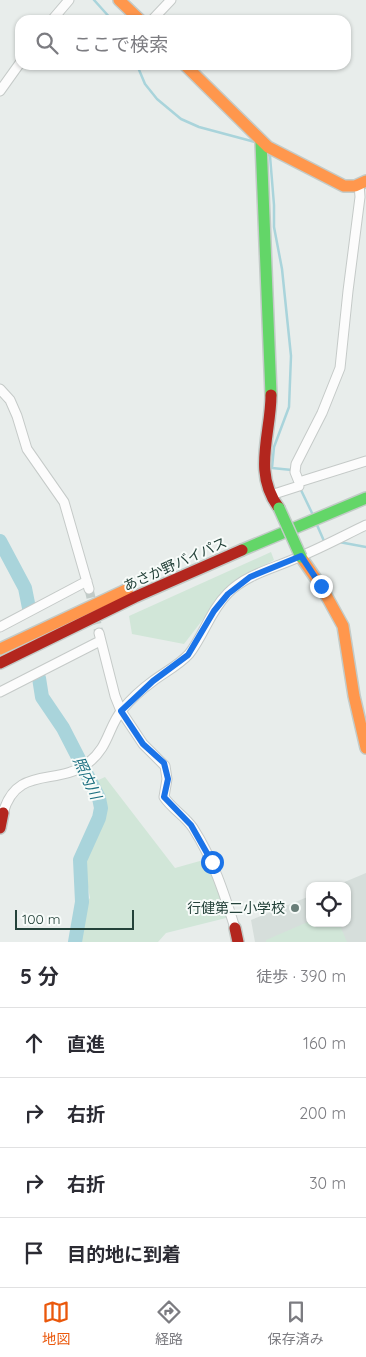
<!DOCTYPE html>
<html lang="ja">
<meta charset="utf-8">
<style>
:root{--surface:#fff;--page:#f2f2f3;--text:#2b2b33;--muted:#7c7c81;--line:#e1e1e2;--accent:#ea580c}
body{margin:0;font-family:Quicksand,"Noto Sans JP",sans-serif;background:var(--page);color:var(--text)}
.controls{position:absolute;right:15px;bottom:15px;display:grid;overflow:hidden;border-radius:10px;box-shadow:0 1px 4px #0004}
.controls button{width:45px;height:45px;display:grid;place-items:center;padding:0;border:0;border-bottom:1px solid var(--line);background:var(--surface);color:var(--text);font:25px sans-serif}
.scale{position:absolute;left:15px;bottom:12px;width:119px;box-sizing:border-box;padding-left:5px;border:2px solid #24423a;border-top:0;font-size:14px;line-height:18px;white-space:nowrap;color:#24423a;-webkit-text-stroke:4px #f7fbf9;paint-order:stroke}
.stop{position:absolute;width:15px;height:15px;margin:-11px;border:4px solid #1a73e8;border-radius:50%;background:#fff}
.stop.end{background:#1a73e8;border-color:#fff;box-shadow:0 1px 5px #0008}
.list{margin:0;padding:0;list-style:none}
h2{display:flex;justify-content:space-between;align-items:center;height:65px;margin:0;padding:0 20px;font-size:21px}
h2 small{font-size:16px;font-weight:400;color:var(--muted)}
.list li{display:grid;grid-template-columns:32px 1fr auto;gap:15px;align-items:center;box-sizing:border-box;height:70px;padding:0 20px;border-top:1px solid var(--line)}
.list b{display:block;font-size:19px;white-space:nowrap}
.list em{font-size:16px;font-style:normal;color:var(--muted)}
.icon{flex:none;width:28px;height:28px;fill:none;stroke:currentColor;stroke-width:2;stroke-linecap:round;stroke-linejoin:round}
.map{position:relative;flex:none;width:366px;height:942px;overflow:hidden}
.search{position:absolute;background:var(--surface);box-shadow:0 1px 4px #0004;left:15px;right:15px;top:15px;height:55px;display:flex;align-items:center;gap:12px;box-sizing:border-box;padding:0 18px;border-radius:15px;color:var(--muted);font-size:19px}
.sheet{height:345px;background:var(--surface)}
nav{display:flex;justify-content:space-around;align-items:center;box-sizing:border-box;height:70px;border-top:1px solid var(--line);background:var(--surface);font-size:14px;color:var(--muted)}
nav a{display:grid;justify-items:center;gap:2px}
nav .on{color:var(--accent)}
.map>svg:first-child{display:block}
.built{fill:#d6dedb}
.green{fill:#d1e6d8}
.lines{fill:none;stroke-linecap:round;stroke-linejoin:round}
.stream{stroke:#a9d4db;stroke-width:2.5}
.river{stroke:#a9d4db;stroke-width:14}
.street-tunnel{stroke:#c1cbc8;stroke-width:9;stroke-dasharray:9 4.5;stroke-linecap:butt}
.street-casing{stroke:#c5cac8;stroke-width:11}
.fast-casing{stroke:#c3cbc8;stroke-width:14}
.slow-casing{stroke:#c3cbc8;stroke-width:14}
.jam-casing{stroke:#c3cbc8;stroke-width:14}
.street{stroke:#fcfcfc;stroke-width:9}
.fast{stroke:#63d668;stroke-width:11}
.slow{stroke:#ff974d;stroke-width:11}
.jam{stroke:#b3261e;stroke-width:11}
.fast-bridge-casing{stroke:#c3cbc8;stroke-width:14;stroke-linecap:butt}
.fast-bridge{stroke:#63d668;stroke-width:11}
.route{stroke:#1a73e8;stroke-width:6}
.poi-dot{fill:#697e78;stroke:#f7fbf9;stroke-width:2}
.labels{text-anchor:middle;stroke-width:4;stroke-linejoin:round;paint-order:stroke}
.street-label{font-size:14px;fill:#24423a;stroke:#f7fbf9}
.poi-label{font-size:14px;fill:#24423a;stroke:#f7fbf9;text-anchor:end}
.water-label{font-size:15px;font-style:italic;fill:#1c6f80;stroke:#f7fbf9}
</style>
<div class="map">
<svg width="366" height="942" viewBox="0 0 366 942">
<rect width="100%" height="100%" fill="#e8edeb"/>
<!-- built -->
<path class="built" d="M366 873V942H255L251 920 310 896V923H347V886H335Z"/>
<!-- green -->
<path class="green" d="M271 552 274 560 230 584 184 644 132 634 129 616Z
M105 777 175 868 207 859 230 917 166 933 158 942H78L85 904 90 898 83 859 98 811 92 783Z
M310 921V923H339L347 942H266V940Z"/>
<g class="lines">
<!-- stream -->
<path class="stream" d="M94 0 112 20
M137 65 145 84 157 99 181 119 199 127 255 142
M268 154 270 156 274 205V227L282 269 291 356 289 407 274 447 272 468 292 470
M300 488 312 513
M317 525 324 541H326
M339 542 366 547"/>
<!-- river -->
<path class="river" d="M0 541 25 588 29 608
M39 678 42 697 63 728 99 798 101 808 99 818 80 860 82 902 75 942"/>
<!-- street-tunnel -->
<path class="street-tunnel" d="M89 589 99 633"/>
<defs>
<path id="street" d="M52 20 69 0
M152 20 171 0
M0 91 20 63
M0 389 10 400 17 416 27 449 64 502 89 589
M299 482 295 472 296 464 322 413 340 368 348 291 360 197 359 184
M271 495 299 486V482L366 461
M0 627 87 581
M99 633 115 696 121 711 143 744 165 766 167 779 164 797C172 809 185 816 193 828 213 859 224 893 235 928
M0 692 100 641
M3 813C17 764 57 787 88 763 109 747 108 727 122 710 131 699 142 689 153 681 165 672 179 665 189 654 204 635 210 611 228 593 248 573 276 568 301 556 323 547 345 535 366 525"/>
<path id="fast" d="M261 142 271 395
M242 550 366 498"/>
<path id="slow" d="M119 0 140 20
M185 65 268 147 344 186H355L366 181
M301 557 321 586 343 626 354 696 366 748
M0 649 128 589"/>
<path id="jam" d="M271 395C271 434 252 473 279 508
M0 663 135 597 242 550
M0 828 3 813
M235 928 238 942"/>
</defs>
<!-- street casing -->
<use href="#street" class="street-casing"/>
<!-- fast casing -->
<use href="#fast" class="fast-casing"/>
<!-- slow casing -->
<use href="#slow" class="slow-casing"/>
<!-- jam casing -->
<use href="#jam" class="jam-casing"/>
<!-- street -->
<use href="#street" class="street"/>
<!-- fast -->
<use href="#fast" class="fast"/>
<!-- slow -->
<use href="#slow" class="slow"/>
<!-- jam -->
<use href="#jam" class="jam"/>
<defs>
<path id="fast-bridge" d="M279 508 301 557"/>
</defs>
<!-- fast-bridge casing -->
<use href="#fast-bridge" class="fast-bridge-casing"/>
<!-- fast-bridge -->
<use href="#fast-bridge" class="fast-bridge"/>
</g>
<g class="lines">
<!-- route -->
<path class="route" d="M212 862 191 825 164 797 168 779 164 763 143 744 121 711 153 681 188 655 214 611 228 594 250 577 301 556 321 586"/>
</g>
<!-- markers -->
<circle class="poi-dot" cx="295" cy="908" r="5"/>
<g class="labels">
<!-- street labels -->
<g class="street-label">
<text transform="translate(175 564) rotate(-24)" y="5">あさか野バイパス</text>
</g>
<!-- poi labels -->
<g class="poi-label">
<text x="285" y="913">行健第二小学校</text>
</g>
<!-- water labels -->
<g class="water-label">
<text transform="translate(87 778) rotate(65)" y="5">照内川</text>
</g>
</g>
</svg>
<div class="controls">
<button><svg class="icon" aria-label="locate" viewBox="0 0 24 24"><circle cx="12" cy="12" r="6"/><path d="M12 2v4M12 18v4M2 12h4M18 12h4"/></svg></button>
</div>
<div class="scale">100 m</div>
<div class="stop" style="left:212px;top:862px"></div>
<div class="stop end" style="left:321px;top:586px"></div>
<div class="search"><svg class="icon" aria-label="search" viewBox="0 0 24 24"><circle cx="10" cy="10" r="6"/><path d="M15 15l6 6"/></svg>ここで検索</div>
</div>
<section class="sheet">
<h2>5 分<small>徒歩 · 390 m</small></h2>
<ul class="list">
<li><svg class="icon" aria-label="ahead" viewBox="0 0 24 24"><path d="M12 20V5M6 11l6-6 6 6"/></svg><div><b>直進</b></div><em>160 m</em></li>
<li><svg class="icon" aria-label="right" viewBox="0 0 24 24"><path d="M7 20v-9h11M14 6l5 5-5 5"/></svg><div><b>右折</b></div><em>200 m</em></li>
<li><svg class="icon" aria-label="right" viewBox="0 0 24 24"><path d="M7 20v-9h11M14 6l5 5-5 5"/></svg><div><b>右折</b></div><em>30 m</em></li>
<li><svg class="icon" aria-label="arrive" viewBox="0 0 24 24"><path d="M6 21V4h12l-3 4 3 4H6"/></svg><div><b>目的地に到着</b></div></li>
</ul>
</section>
<nav>
<a class="on"><svg class="icon" aria-label="map" viewBox="0 0 24 24"><path d="M3 6l6-2 6 2 6-2v14l-6 2-6-2-6 2zM9 4v14M15 6v14"/></svg>地図</a>
<a><svg class="icon" aria-label="directions" viewBox="0 0 24 24"><path d="M12 3l9 9-9 9-9-9zM9 14v-3h6M13 9l2 2-2 2"/></svg>経路</a>
<a><svg class="icon" aria-label="saved" viewBox="0 0 24 24"><path d="M7 4h10v16l-5-4-5 4z"/></svg>保存済み</a>
</nav>
